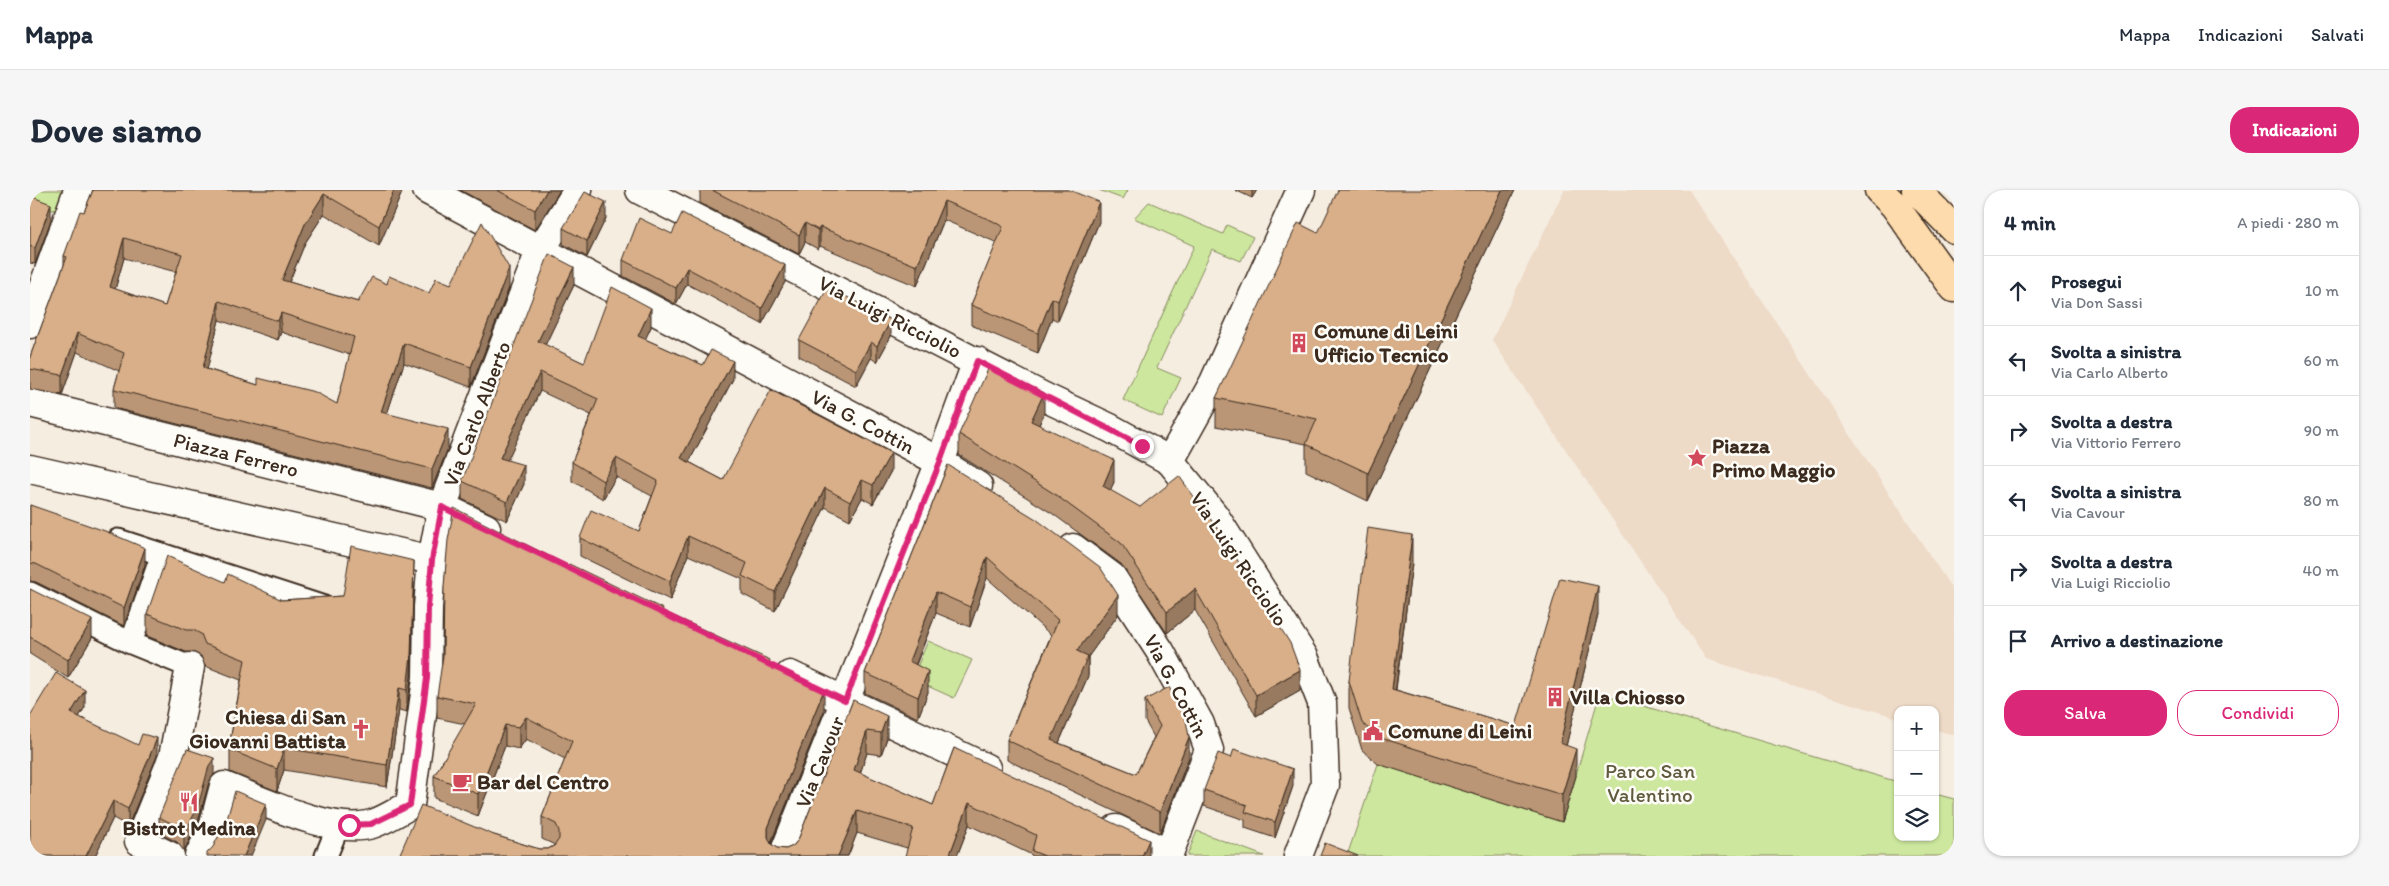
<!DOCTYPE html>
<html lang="it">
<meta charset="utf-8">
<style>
:root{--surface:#fff;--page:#f6f6f7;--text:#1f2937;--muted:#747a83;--line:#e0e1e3;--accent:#db2777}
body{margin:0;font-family:Itim,sans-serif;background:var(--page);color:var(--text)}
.controls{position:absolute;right:15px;bottom:15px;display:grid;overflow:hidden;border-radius:10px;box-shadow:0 1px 4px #0004}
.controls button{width:45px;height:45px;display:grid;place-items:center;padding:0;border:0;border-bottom:1px solid var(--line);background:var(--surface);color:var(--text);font:25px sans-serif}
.stop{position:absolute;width:15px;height:15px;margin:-11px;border:4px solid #db2777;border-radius:50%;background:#fff}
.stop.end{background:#db2777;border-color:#fff;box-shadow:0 1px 5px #0008}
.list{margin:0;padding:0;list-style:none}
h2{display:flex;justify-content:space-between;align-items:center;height:65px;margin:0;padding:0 20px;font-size:21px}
h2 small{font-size:16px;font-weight:400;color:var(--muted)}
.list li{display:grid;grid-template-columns:32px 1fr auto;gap:15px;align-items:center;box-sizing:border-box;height:70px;padding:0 20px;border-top:1px solid var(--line)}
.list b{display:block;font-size:19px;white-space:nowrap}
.list p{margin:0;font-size:16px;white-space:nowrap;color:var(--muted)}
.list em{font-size:16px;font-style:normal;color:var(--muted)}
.actions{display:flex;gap:10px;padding:15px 20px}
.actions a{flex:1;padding:11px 0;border:1px solid var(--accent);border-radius:20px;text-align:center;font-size:18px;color:var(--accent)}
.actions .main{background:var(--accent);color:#fff}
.icon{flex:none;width:28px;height:28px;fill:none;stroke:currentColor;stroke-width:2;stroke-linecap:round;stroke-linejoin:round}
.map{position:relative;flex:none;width:1924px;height:666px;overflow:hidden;border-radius:20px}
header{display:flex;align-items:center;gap:30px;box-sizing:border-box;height:70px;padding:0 25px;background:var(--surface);border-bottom:1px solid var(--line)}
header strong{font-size:24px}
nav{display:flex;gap:28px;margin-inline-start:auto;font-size:18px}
.intro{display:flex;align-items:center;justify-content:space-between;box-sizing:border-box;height:120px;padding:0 30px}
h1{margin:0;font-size:35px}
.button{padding:12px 22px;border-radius:20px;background:var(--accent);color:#fff;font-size:18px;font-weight:700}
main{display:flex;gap:30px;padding:0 30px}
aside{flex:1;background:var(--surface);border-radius:20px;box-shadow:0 1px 4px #0004}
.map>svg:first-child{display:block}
.built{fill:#eddac7}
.green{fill:#cde89e;stroke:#84895e}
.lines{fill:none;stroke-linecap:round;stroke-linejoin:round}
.pedestrian-casing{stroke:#3b2a1e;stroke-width:25}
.minor-casing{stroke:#3b2a1e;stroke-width:31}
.primary-casing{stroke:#3b2a1e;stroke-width:31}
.pedestrian{stroke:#fdfcf7;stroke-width:21}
.minor{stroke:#fdfcf7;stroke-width:28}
.primary{stroke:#fddbac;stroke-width:28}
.wall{fill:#ba9676;stroke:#3b2a1e;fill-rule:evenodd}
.shaded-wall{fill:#977a60;stroke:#3b2a1e}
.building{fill:#d8af89;stroke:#3b2a1e;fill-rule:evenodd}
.route{stroke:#db2777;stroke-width:6}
.labels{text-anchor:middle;stroke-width:5;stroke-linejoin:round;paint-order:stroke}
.street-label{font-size:21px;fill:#3b2a1e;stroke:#fdfcf7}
.poi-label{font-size:21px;font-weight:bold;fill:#3b2a1e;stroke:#fdfcf7;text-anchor:start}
.park-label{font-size:21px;fill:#605a3e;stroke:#fdfcf7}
</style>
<header>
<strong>Mappa</strong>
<nav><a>Mappa</a><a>Indicazioni</a><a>Salvati</a></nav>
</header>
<div class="intro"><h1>Dove siamo</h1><a class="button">Indicazioni</a></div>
<main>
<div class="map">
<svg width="1924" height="666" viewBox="0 0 1924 666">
<rect width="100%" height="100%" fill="#f6ede1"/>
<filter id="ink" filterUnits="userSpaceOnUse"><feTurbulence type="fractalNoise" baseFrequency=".02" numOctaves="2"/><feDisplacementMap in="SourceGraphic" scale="10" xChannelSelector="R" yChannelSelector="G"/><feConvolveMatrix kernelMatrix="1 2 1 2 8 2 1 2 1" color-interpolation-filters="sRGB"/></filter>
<g filter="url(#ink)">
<!-- built -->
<path class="built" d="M1534 0H1659L1924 402V545L1905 540V520H1868V528L1676 469 1462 150Z"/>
<!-- green -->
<path class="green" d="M0 0H40L32 22 0 15Z
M1069 0H1098L1093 9Z
M1119 12 1193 44 1197 35 1223 47 1211 71 1182 59 1127 178 1151 188 1132 228 1093 210 1164 56 1104 28Z
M898 451 942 470 924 508 882 489Z
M1570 503 1868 592V647H1905V604L1924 609V666H1317L1348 574 1532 632Z
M1167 641 1234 666H1157Z"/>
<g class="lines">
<defs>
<path id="pedestrian" d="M88 350 294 417
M0 403 101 453 160 477
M101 453 132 364
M296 666 309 634"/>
<path id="minor" d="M397 0 910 272 948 296
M610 0 1014 207 1080 238 1140 271 1184 325 1274 467 1292 513 1295 595 1268 666
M0 134 48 0
M0 213 412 317 456 338
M1140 271 1184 192 1271 0
M0 279 402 370
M1043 358 1082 387 1130 461 1170 534 1179 560 1138 666
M760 485 956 578
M380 615 397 488 398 417 402 370 412 317 510 61 548 0
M1086 639 1139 664
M140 666 109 651 143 567 160 477
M169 666 183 638 194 596C230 610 303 646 342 634 355 630 368 621 380 615
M753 666 910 272 947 171"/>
<path id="primary" d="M1849 0 1864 15 1924 98
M1886 0 1924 39"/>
</defs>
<!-- pedestrian casing -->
<use href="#pedestrian" class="pedestrian-casing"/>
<!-- minor casing -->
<use href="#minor" class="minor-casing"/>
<!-- primary casing -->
<use href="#primary" class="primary-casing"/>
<!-- pedestrian -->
<use href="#pedestrian" class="pedestrian"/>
<!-- minor -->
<use href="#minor" class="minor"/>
<!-- primary -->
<use href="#primary" class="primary"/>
</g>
<!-- wall -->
<path class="wall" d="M63 0H373L349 56 294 24 275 53 259 92 328 112 357 94 399 103 421 94 479 98 441 197 374 173 357 224 418 258 402 298 84 218V199L89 181 47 162 32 205 0 199V167L34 75V66L54 22ZM94 68 146 82 135 116 85 99ZM189 130 248 150 251 142 320 165 307 214 228 195 177 179Z
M430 0H530L505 40Z
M670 0H1039L1069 32 1028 131 1022 128 1008 163 941 135V115L967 53 963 51 914 30 887 96 790 56 788 59 775 52 769 64 670 13Z
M1205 0H1227L1222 8Z
M1485 0 1338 311 1276 281V254L1186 236V208L1288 43Z
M0 6 21 30 5 74 0 73Z
M576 28 557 67 533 54V38Z
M642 44 755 92 732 134 657 94 646 114 593 86V70Z
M544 95 515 155 554 173 621 137 615 149 703 189 659 272 693 290 861 281 843 314 832 308 820 330 795 317 745 421 712 404V389L658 365 640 410 550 366V348L609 341 622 306 586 287 573 309 542 291V272L561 225 510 201 477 270 494 294 477 331 432 309V291Z
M861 146 847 172 841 168 826 196 769 166V150Z
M1014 224 1009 235 1084 292 1080 300 1270 501 1226 526 1165 420 1137 443 1091 374 1023 324 929 265V244Z
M918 275 1088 425 1058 467V486L1029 553 1106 584 1124 547 1115 531V510L1159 567 1130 643 977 570V550L1021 445 957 388 940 437 906 423 886 475 898 502 888 528 835 503V483Z
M0 315 115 375 94 436 6 392 0 391Z
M1382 373 1366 500 1486 536 1568 424 1536 556 1546 586 1532 632 1348 574 1332 560 1319 518V491Z
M538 376 740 474 794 521 741 654 747 658 756 659 763 656 768 650 823 510 857 548 851 565 837 563 830 583 903 615 924 558 1119 666H1002V665L939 635 927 666 877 658 827 643 818 666H369L464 645 509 659H518L525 655 512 649V627L535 569 496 549 489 559 475 556 448 626 404 608V586L435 534 407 528V506Z
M195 392 252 410 313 406 384 393 381 487 377 522 369 520 357 597 254 580 247 601 200 582V551L211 490 175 476 171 466 163 462H156L117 446V424Z
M0 399 62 448 38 488 0 464Z
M55 517 49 527 127 566 98 636 83 628 65 666H0V526Z
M184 584 179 592 168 632 154 661 147 652 129 643V627Z
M1263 596 1245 648 1215 638V630L1174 616V600Z"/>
<!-- shaded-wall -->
<path class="shaded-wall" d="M364 0H373L349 56V36Z
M517 0H530L505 40V20Z
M1222 0H1227L1222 8Z
M1472 0H1485L1338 311V283Z
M294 4V24L275 53 252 110V90L275 34Z
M914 11V30L887 96V76Z
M576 12V28L557 67V51Z
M1069 12V32L1028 131V111Z
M21 14V30L5 74V58Z
M775 33V52L769 64V45Z
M790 37V56L788 59V40Z
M94 48V68L80 117V97Z
M755 75V92L732 134V118Z
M544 77V95L508 170V151Z
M479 78V98L441 197V177Z
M657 78V94L646 114V98Z
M1022 108V128L1008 163V143Z
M189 111V130L173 197V178Z
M621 118V137L608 165V146Z
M251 123V142L248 150V131Z
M861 130V146L847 172V156Z
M47 143V162L32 205V185Z
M841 152V168L826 196V180Z
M374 153V173L351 242V222Z
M703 171V189L651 287V268Z
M510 182V201L470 286V268Z
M1014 203V224L1001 252V231Z
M418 239V258L402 298V279Z
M861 263V281L843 314V295Z
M586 268V287L573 309V291Z
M1084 270V292L1073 317V296Z
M494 275V294L477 331V312Z
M832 290V308L820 330V312Z
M795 298V317L745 421V402Z
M1382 345V373L1362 527V499Z
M658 346V365L640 410V391Z
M115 358V375L94 436V418Z
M957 367V388L940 437V417Z
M384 371 381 487 377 522V500Z
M1568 396V424L1530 581V553Z
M1165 399V420L1137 443V422Z
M906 402V423L879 491V471Z
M1088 405V425L1058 467V486L1021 571V550L1047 461Z
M62 430V448L38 488V470Z
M1270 480V501L1226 526V505Z
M898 481V502L888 528V507Z
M369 498V520L357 597V575Z
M55 500V517L41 540V523Z
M794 500V521L738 660V638Z
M857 526V548L851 565V543Z
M496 527V549L489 559V537Z
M475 535V556L448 626V604Z
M837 541V563L824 602V580Z
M1159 547V567L1130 643V622Z
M127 548V566L98 636V619Z
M254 558V580L247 601V579Z
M1546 559V586L1532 632V605Z
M184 568V584L179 592 168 632 154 661V645L179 576Z
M1263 579V596L1245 648V632Z
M83 611V628L65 666H56Z
M939 613V635L927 666 920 664Z
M236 614V630L221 666H214Z
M827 621V643L818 666H808Z
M1119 650V666H1112Z"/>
<!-- building -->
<path class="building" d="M63 0H364L349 36 294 4 275 34 252 90 328 112 342 87 357 94 359 86 399 103 406 88 421 94 452 32 479 78 441 177 374 153 351 222 418 239 402 279 84 199 94 163 47 143 32 185 0 179V167L37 67 34 66 50 21 54 22ZM94 48 152 64 135 116 80 97ZM189 111 248 131 251 123 324 147 307 214 285 202 228 188V195L173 178Z
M467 0H517L505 20Z
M682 0H1039L1069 12 1028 111 1022 108 1008 143 941 115 973 37 963 31 914 11 887 76 790 37 788 40 775 33 769 45Z
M1308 0H1472L1338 283 1276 254 1287 229 1186 208 1268 33 1288 43Z
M555 2 576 12 557 51 533 38Z
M0 6 21 14 5 58 0 56Z
M652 23 755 75 732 118 657 78 646 98 593 70 609 28 642 44Z
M519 64 544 77 508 151 554 173 582 97 621 118 608 146 673 175 681 160 703 171 651 268 693 290 741 200 861 263 843 295 832 290 820 312 795 298 745 402 712 386 717 373 658 346 640 391 550 348 561 320 609 341 628 291 586 268 573 291 542 272 568 209 510 182 470 268 494 275 477 312 432 291Z
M798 97 861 130 847 156 841 152 826 180 769 150Z
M959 177 1014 203 1001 231 1084 270 1073 296 1110 317 1149 286 1187 338 1260 453 1270 480 1226 505 1165 399 1137 422 1091 353 1023 303 929 244Z
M918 275 1006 329 1070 377 1088 405 1047 461 1058 466 1021 550 1106 584 1130 536 1115 510 1139 497 1156 530 1159 547 1130 622 977 550 1028 430 957 367 940 417 906 402 879 471 898 481 888 507 835 483Z
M0 315 75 341 115 358 94 418 6 374 0 373Z
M424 318 538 376 539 374 633 419 632 421 740 470 739 473 794 500 738 638V647L741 654 747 658 756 659 763 656 768 650 823 510 857 526 851 543 837 541 824 580 903 615 924 558 1119 650 1112 666H1015L1002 661 1006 645 939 613 920 664 926 666H875L883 638 827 621 808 666H369L391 615 464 645 509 659H518L524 656 529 649V641L526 634 512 627 542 551 496 527 489 537 475 535 448 604 404 586 446 514 407 506 413 466 414 396 418 350Z
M1338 338 1382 345 1362 499 1486 536 1530 388 1568 396 1530 553 1546 559 1532 605 1348 547 1332 533 1319 491Z
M321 356 384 371 381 465 377 500 369 498 357 575 254 558 247 579 200 560V551L215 470 175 454 171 444 163 440H156L117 424 137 366 195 392 198 384 252 410 313 406Z
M0 399 62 430 38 470 0 447Z
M26 483 55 500 41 523 108 555 112 544 127 548 98 619 83 611 56 666H0V526Z
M157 559 184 568 179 576 168 616 154 645 147 636 129 627Z
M1204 559 1263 579 1245 632 1215 622 1217 615 1174 600 1188 563 1201 568Z
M205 601 236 614 214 666H177V663L183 657 197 629Z
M1295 653 1328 666H1290Z"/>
</g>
<g class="lines" filter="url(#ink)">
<!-- route -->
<path class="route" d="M319 635 341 634 380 615 397 488 398 417 402 370 412 317 815 511 910 272 947 171 1112 256"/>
</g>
<!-- icons -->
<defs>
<symbol id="building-bare" viewBox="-9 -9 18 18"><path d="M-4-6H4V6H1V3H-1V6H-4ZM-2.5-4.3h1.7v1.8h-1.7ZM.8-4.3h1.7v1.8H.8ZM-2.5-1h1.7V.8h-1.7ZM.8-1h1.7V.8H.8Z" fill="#d1495b" stroke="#fdfcf7" stroke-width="2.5" paint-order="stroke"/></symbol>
<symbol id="sight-bare" viewBox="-9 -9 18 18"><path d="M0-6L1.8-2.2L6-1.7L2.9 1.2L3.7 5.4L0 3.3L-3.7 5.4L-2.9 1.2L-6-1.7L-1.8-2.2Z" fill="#d1495b" stroke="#fdfcf7" stroke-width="2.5" paint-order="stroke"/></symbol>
<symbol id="church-bare" viewBox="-9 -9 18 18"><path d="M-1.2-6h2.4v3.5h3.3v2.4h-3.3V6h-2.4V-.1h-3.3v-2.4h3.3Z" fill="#d1495b" stroke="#fdfcf7" stroke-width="2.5" paint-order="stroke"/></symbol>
<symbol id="civic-bare" viewBox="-9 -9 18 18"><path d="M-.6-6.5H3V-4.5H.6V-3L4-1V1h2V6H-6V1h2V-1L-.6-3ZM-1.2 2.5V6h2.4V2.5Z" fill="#d1495b" stroke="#fdfcf7" stroke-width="2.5" paint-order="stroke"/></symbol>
<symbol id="cafe-bare" viewBox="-9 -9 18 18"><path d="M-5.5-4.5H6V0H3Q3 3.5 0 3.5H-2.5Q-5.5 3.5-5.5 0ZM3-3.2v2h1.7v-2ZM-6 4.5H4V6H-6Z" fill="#d1495b" stroke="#fdfcf7" stroke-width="2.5" paint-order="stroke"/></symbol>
<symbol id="restaurant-bare" viewBox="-9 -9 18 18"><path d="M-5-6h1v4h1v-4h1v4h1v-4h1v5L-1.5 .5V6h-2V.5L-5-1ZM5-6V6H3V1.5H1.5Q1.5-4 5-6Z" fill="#d1495b" stroke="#fdfcf7" stroke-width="2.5" paint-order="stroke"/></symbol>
</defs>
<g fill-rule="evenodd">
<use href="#building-bare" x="1255" y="139" width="28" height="28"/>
<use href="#sight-bare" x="1653" y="254" width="28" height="28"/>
<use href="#building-bare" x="1511" y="493" width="28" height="28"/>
<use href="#church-bare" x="317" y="525" width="28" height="28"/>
<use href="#civic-bare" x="1329" y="527" width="28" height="28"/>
<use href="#cafe-bare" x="418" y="578" width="28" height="28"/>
<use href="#restaurant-bare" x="145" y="598" width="28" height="28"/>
</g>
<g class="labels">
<!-- street labels -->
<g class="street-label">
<text transform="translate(860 127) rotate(27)" y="7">Via Luigi Ricciolio</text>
<text transform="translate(447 224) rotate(-69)" y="7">Via Carlo Alberto</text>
<text transform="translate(833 232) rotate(28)" y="7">Via G. Cottin</text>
<text transform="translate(206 265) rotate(14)" y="7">Piazza Ferrero</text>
<text transform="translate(1209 369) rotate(56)" y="7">Via Luigi Ricciolio</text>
<text transform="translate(1146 496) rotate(62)" y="7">Via G. Cottin</text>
<text transform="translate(790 572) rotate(-68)" y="7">Via Cavour</text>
</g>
<!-- poi labels -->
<g class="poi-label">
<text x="1284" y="148">Comune di Leini<tspan x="1284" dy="24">Ufficio Tecnico</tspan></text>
<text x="1682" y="263">Piazza<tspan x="1682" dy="24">Primo Maggio</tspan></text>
<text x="1540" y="514">Villa Chiosso</text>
<text x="316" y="534" text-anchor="end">Chiesa di San<tspan x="316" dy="24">Giovanni Battista</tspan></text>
<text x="1358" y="548">Comune di Leini</text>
<text x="447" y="599">Bar del Centro</text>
<text x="159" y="645" text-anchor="middle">Bistrot Medina</text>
</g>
<!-- park labels -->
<g class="park-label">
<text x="1620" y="588">Parco San<tspan x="1620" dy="24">Valentino</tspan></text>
</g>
</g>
</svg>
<div class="controls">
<button>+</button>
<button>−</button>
<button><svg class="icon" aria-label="layers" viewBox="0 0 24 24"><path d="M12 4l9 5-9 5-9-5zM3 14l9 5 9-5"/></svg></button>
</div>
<div class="stop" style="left:319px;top:635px"></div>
<div class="stop end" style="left:1112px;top:256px"></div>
</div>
<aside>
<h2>4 min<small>A piedi · 280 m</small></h2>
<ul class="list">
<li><svg class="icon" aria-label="ahead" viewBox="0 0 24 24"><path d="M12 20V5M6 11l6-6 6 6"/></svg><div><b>Prosegui</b><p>Via Don Sassi</p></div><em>10 m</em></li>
<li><svg class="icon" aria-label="left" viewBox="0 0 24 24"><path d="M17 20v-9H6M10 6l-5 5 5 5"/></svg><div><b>Svolta a sinistra</b><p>Via Carlo Alberto</p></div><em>60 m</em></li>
<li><svg class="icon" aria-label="right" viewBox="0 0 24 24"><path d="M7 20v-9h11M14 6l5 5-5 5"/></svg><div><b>Svolta a destra</b><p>Via Vittorio Ferrero</p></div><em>90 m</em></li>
<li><svg class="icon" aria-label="left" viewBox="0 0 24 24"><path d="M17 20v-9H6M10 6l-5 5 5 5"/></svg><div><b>Svolta a sinistra</b><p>Via Cavour</p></div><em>80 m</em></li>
<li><svg class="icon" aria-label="right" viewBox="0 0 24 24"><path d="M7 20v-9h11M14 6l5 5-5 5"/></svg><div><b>Svolta a destra</b><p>Via Luigi Ricciolio</p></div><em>40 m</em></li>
<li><svg class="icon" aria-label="arrive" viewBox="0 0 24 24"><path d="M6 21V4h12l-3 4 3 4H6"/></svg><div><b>Arrivo a destinazione</b></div></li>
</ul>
<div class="actions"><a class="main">Salva</a><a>Condividi</a></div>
</aside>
</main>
